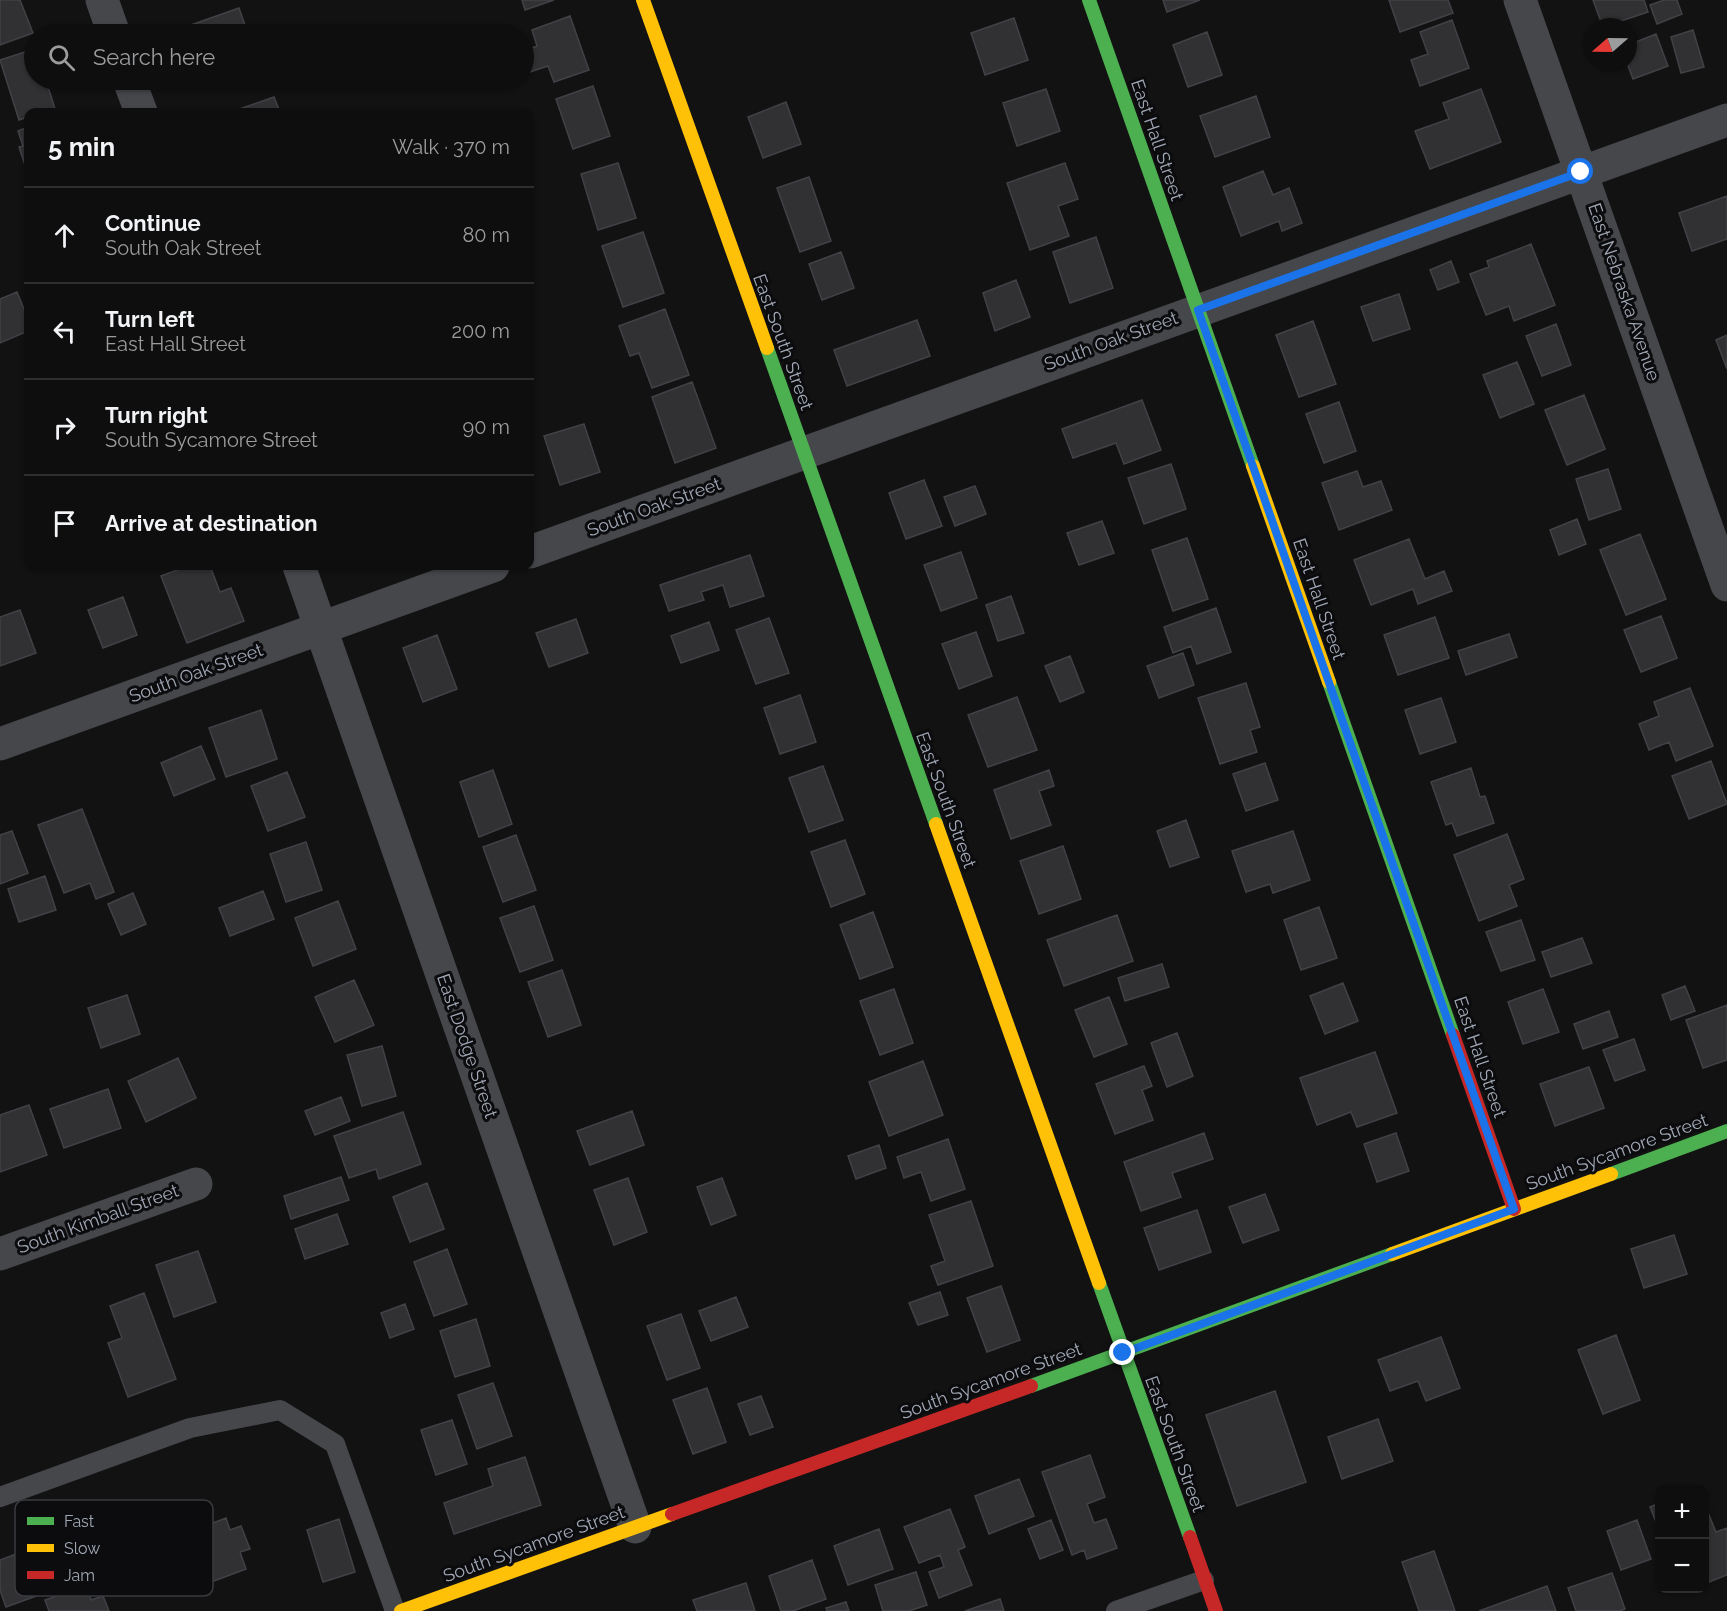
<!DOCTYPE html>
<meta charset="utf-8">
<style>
:root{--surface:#0e0e0e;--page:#1c1c1c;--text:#f1f3f6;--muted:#9b9c9e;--line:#2e2e2e}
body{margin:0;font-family:Raleway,sans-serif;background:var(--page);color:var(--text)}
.controls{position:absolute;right:18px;bottom:18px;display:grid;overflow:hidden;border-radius:12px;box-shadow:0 2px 4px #0004}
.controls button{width:54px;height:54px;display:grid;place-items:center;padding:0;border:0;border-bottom:2px solid var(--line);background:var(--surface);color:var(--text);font:30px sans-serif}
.compass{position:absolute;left:1583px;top:18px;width:54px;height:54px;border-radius:50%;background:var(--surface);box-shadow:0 2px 4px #0004;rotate:250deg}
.stop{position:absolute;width:18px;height:18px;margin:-14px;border:4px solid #1a73e8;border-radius:50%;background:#fff}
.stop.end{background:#1a73e8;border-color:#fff;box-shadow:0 2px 6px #0008}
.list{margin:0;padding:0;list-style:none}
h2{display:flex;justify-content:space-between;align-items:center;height:78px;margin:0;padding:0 24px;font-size:26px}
h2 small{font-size:20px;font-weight:400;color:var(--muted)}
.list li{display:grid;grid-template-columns:39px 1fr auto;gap:18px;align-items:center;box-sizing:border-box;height:96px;padding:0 24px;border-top:2px solid var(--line)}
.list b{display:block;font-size:22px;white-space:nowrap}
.list p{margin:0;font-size:20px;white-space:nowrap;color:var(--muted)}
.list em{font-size:20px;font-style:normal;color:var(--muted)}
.icon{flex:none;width:33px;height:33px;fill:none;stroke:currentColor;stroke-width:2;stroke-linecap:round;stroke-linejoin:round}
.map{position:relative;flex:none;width:1727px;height:1611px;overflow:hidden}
.search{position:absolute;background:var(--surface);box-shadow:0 2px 4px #0004;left:24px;top:24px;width:510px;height:66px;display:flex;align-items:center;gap:15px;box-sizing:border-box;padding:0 21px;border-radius:33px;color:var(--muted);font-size:22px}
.panel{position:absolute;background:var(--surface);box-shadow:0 2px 4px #0004;left:24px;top:108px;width:510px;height:462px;border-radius:12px}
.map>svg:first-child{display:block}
.building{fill:#313133;stroke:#404246;stroke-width:1.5}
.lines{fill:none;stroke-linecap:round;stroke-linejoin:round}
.lane{stroke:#46474b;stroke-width:20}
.street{stroke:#46474b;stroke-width:33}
.fast{stroke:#4caf50;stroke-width:14}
.slow{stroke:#ffc107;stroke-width:14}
.jam{stroke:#c62828;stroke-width:14}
.route{stroke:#1a73e8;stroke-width:8}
.labels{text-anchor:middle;stroke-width:6;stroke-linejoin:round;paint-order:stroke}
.street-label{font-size:18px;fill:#a1a8b5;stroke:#0c0c0e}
.key{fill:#0c0c0e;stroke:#393b40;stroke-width:1.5}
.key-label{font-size:16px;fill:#a1a8b5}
</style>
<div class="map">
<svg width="1727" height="1611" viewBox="0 0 1727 1611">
<rect width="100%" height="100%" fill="#121212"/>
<!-- building -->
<path class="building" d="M0 0H20L33 33 0 45Z
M522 0H554L525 10Z
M1163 0H1200L1167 12Z
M1389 0H1448L1453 13 1400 32Z
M1593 0H1644L1648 12 1603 27Z
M1664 0H1677L1682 14 1657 24 1650 5Z
M239 8 246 28 231 34H191L188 26Z
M570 16 589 70 554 82 548 66 524 74V51L537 46 532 30Z
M1014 18 1028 60 985 75 971 33Z
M1452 20 1469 68 1420 86 1411 60 1428 54 1420 32Z
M1693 30 1704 67 1681 73 1671 37Z
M1207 32 1222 75 1188 87 1173 45Z
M1656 34 1668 66 1633 79 1627 63 1628 45Z
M34 49V80H46L55 109 43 112H28V117L19 120 0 60Z
M593 86 610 136 573 149 556 99Z
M1046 89 1060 131 1017 146 1003 103Z
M1481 89 1501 142 1430 169 1415 131 1449 119 1443 103Z
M1256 96 1270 137 1215 157 1200 116Z
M274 97 280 112H231Z
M786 102 801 144 763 158 748 117Z
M28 127V174L19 147 23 146 18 131Z
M618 163 636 218 598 230 581 174Z
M1065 163 1078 199 1058 206 1069 236 1030 250 1007 183Z
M1263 171 1273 195 1289 188 1302 223 1282 231 1279 221 1241 236 1223 187Z
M809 177 831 241 800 252 777 188Z
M1727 196V239L1692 251 1679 213Z
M643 232 664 293 623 307 602 246Z
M1096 237 1113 288 1070 303 1053 252Z
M1531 244 1555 305 1514 321 1509 306 1486 315 1470 274 1489 267 1487 261Z
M841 252 854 288 822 300 809 264Z
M1451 261 1459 282 1438 290 1430 270Z
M1016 280 1030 317 995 331 983 293Z
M17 292 28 319V331L0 343V299Z
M1399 294 1410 329 1373 341 1361 307Z
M665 309 689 375 652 388 639 353 630 356 619 326Z
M917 320 930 356 847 386 834 350Z
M1313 321 1336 384 1299 397 1276 335Z
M1556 324 1571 365 1542 376 1526 336Z
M1727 335V369L1716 340Z
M1517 362 1534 404 1500 418 1483 375Z
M692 382 716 448 675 463 652 397Z
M1584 395 1605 449 1567 465 1545 410Z
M1142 400 1161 450 1124 464 1116 443 1073 458 1062 429Z
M1339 402 1356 451 1324 463 1306 414Z
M584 424 600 472 560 485 544 436Z
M1171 464 1186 509 1144 524 1128 478Z
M1608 469 1621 509 1589 520 1576 479Z
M1357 471 1363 487 1381 481 1392 510 1339 530 1322 483Z
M924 480 942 526 906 539 889 493Z
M975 486 986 514 955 526 944 497Z
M1577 519 1586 544 1559 555 1550 530Z
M1102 521 1114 553 1079 565 1067 533Z
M1640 534 1666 599 1626 615 1600 550Z
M1187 538 1208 599 1173 611 1152 550Z
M1409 539 1425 579 1444 571 1452 591 1418 604 1413 589 1371 605 1354 560Z
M961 552 977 598 941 611 924 565Z
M750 555 764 596 730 607 723 585 701 592 704 600 669 611 660 585Z
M188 566H210L220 592 231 588 244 621 187 643 161 576Z
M1011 596 1024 633 998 641 986 605Z
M123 597 137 635 103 648 88 610Z
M1216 608 1231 652 1197 664 1191 646 1173 653 1164 627Z
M20 610 36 653 0 666V617Z
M1661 616 1677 658 1641 672 1624 630Z
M1435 617 1449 658 1398 675 1384 635Z
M769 618 789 673 756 684 736 630Z
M576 619 588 653 549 667 536 633Z
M709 622 719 650 681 663 671 636Z
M976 632 992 676 959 689 942 644Z
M1509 634 1517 657 1466 675 1458 651Z
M437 635 457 689 423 702 403 648Z
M1183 653 1194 685 1159 698 1147 666Z
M1070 656 1084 692 1060 702 1045 666Z
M1246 683 1260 727 1250 730 1257 752 1220 764 1198 698Z
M1690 688 1713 746 1676 761 1669 742 1649 750 1639 724 1659 716 1654 702Z
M800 695 816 742 780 754 764 708Z
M1017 697 1037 750 988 767 968 715Z
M1441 698 1456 742 1420 754 1405 710Z
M261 710 277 759 226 777 209 728Z
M201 746 215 779 174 796 161 763Z
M1711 761 1727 804 1689 819 1672 776Z
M1265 763 1278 800 1246 811 1233 774Z
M823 766 843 820 809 832 789 778Z
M1471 768 1480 797 1485 796 1494 823 1457 836 1452 823 1446 825 1431 782Z
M493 770 512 824 479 837 460 782Z
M1049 770 1054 786 1039 791 1051 825 1011 839 994 790Z
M287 772 305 817 268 831 251 786Z
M82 809 114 892 96 899 90 883 64 893 38 825Z
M1186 820 1199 857 1170 867 1157 831Z
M12 831 28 873 0 884V835Z
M1293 831 1310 880 1273 893 1270 884 1246 892 1232 851Z
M1507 834 1524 879 1509 885 1517 906 1479 921 1454 855Z
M516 835 536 890 503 902 483 847Z
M845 840 865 894 831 907 811 852Z
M306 842 322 890 286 902 270 854Z
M1063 846 1081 899 1039 914 1020 861Z
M45 876 56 910 19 922 8 889Z
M263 891 274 919 230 936 219 908Z
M133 893 146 924 121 935 108 904Z
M338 901 356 949 313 966 295 918Z
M534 906 553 960 520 972 500 918Z
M1319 907 1337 958 1301 970 1284 920Z
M873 912 893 967 860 979 840 925Z
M1117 915 1133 961 1064 986 1047 940Z
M1521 920 1535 960 1501 971 1486 932Z
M1582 938 1592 963 1551 977 1542 952Z
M1162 964 1169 987 1125 1001 1118 978Z
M562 970 581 1025 548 1037 528 982Z
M354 980 374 1025 335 1042 315 997Z
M1343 983 1358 1021 1325 1034 1310 996Z
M1685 986 1695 1011 1671 1020 1662 995Z
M894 989 913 1043 880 1055 860 1001Z
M1543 989 1559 1032 1523 1044 1508 1002Z
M127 995 140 1034 101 1048 88 1008Z
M1109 997 1127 1044 1094 1057 1075 1010Z
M1727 1005V1060L1703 1068 1686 1020Z
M1609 1011 1618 1037 1583 1049 1574 1024Z
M1177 1033 1193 1076 1167 1087 1151 1043Z
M1634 1039 1645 1070 1615 1081 1603 1050Z
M382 1046 396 1096 362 1106 347 1055Z
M1375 1052 1397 1113 1357 1127 1351 1112 1317 1125 1300 1078Z
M178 1058 196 1098 146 1122 128 1081Z
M923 1061 943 1115 889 1136 869 1082Z
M1144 1066 1152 1086 1142 1090 1153 1120 1115 1134 1096 1084Z
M1589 1067 1604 1108 1555 1126 1540 1084Z
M108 1089 121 1128 64 1148 50 1109Z
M341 1097 350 1121 315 1135 305 1111Z
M29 1105 47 1155 0 1172V1115Z
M632 1111 644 1145 590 1165 577 1131Z
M403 1112 421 1164 379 1179 376 1169 349 1178 334 1136Z
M1204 1133 1213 1159 1172 1173 1181 1197 1141 1211 1124 1162Z
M1396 1133 1409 1171 1377 1182 1364 1144Z
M948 1139 965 1189 931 1201 921 1172 904 1178 897 1157Z
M879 1145 886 1168 856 1179 848 1156Z
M341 1177 349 1200 291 1219 284 1196Z
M628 1178 647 1232 614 1245 594 1190Z
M722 1178 736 1215 711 1225 697 1187Z
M427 1183 444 1229 410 1242 393 1197Z
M1265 1194 1279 1230 1243 1243 1229 1207Z
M971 1201 993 1266 938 1285 931 1266 945 1261 929 1215Z
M1197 1210 1211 1252 1159 1270 1144 1228Z
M337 1214 348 1244 305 1259 295 1229Z
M1674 1235 1687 1274 1644 1288 1631 1249Z
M447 1249 467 1304 434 1316 414 1262Z
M198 1251 216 1302 174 1317 156 1265Z
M1001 1286 1020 1340 987 1352 967 1298Z
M940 1292 948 1315 918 1325 909 1303Z
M144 1293 176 1379 128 1397 108 1343 122 1338 110 1306Z
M736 1297 748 1327 711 1341 699 1311Z
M405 1304 414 1329 390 1338 381 1313Z
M681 1314 700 1368 667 1380 647 1326Z
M476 1319 490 1366 455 1377 440 1331Z
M1616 1335 1640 1400 1603 1414 1578 1350Z
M1441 1337 1460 1388 1426 1401 1418 1381 1390 1391 1378 1360Z
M493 1383 512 1436 477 1449 458 1395Z
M707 1388 726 1442 693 1454 673 1400Z
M1275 1391 1306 1482 1237 1506 1206 1415Z
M761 1396 773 1427 750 1435 738 1404Z
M1378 1419 1393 1461 1342 1479 1328 1437Z
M452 1420 467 1464 436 1475 421 1430Z
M1090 1455 1105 1497 1087 1504 1094 1523 1106 1519 1117 1548 1087 1559 1084 1550 1072 1555 1042 1472Z
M525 1457 541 1505 454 1534 444 1503 493 1486 488 1469Z
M1019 1479 1034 1516 989 1534 975 1496Z
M1660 1503V1532L1650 1507Z
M1704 1503 1716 1532 1727 1528V1575L1704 1584Z
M950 1509 965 1547 958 1550 972 1585 939 1598 929 1572 944 1567 940 1555 919 1563 904 1527Z
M226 1518 230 1530 241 1526 250 1549 240 1552 246 1569 195 1588 176 1537Z
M339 1519 355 1572 323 1582 307 1530Z
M1051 1520 1063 1550 1040 1559 1028 1529Z
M1637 1520 1651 1559 1621 1570 1607 1531Z
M879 1529 893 1569 848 1585 834 1546Z
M24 1551 39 1595 6 1607 0 1590V1560Z
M1434 1551 1455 1611H1419L1402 1562Z
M812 1560 826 1599 793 1611H781L769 1576Z
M916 1572 927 1605 909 1611H883L875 1585Z
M1612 1573 1625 1609 1619 1611H1576L1568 1588Z
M746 1583 755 1611H697L693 1600Z
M87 1586 91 1600 103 1596 109 1611H49L45 1600Z
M1547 1586 1556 1611H1479Z
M1000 1599 1004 1611H965Z
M846 1602 849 1611H827L826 1608Z"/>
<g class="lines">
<!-- lane -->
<path class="lane" d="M0 1497 190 1428 280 1410 335 1444 395 1611
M1116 1611 1204 1580"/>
<!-- street -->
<path class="street" d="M102 0 114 34
M1520 0 1727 585
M129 80 141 112
M530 552 1727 120
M299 566 635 1527
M0 744 493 566
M0 1254 196 1184"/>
<!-- fast -->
<path class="fast" d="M1089 0 1253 466
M767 348 936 824
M1329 682 1453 1035
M1611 1174 1727 1131
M1099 1283 1190 1537
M1031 1386 1392 1254"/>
<!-- slow -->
<path class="slow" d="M643 0 767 348
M1253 466 1329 682
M936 824 1099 1283
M1392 1254 1611 1174
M401 1611 672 1514"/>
<!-- jam -->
<path class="jam" d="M1453 1035 1514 1209
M672 1514 1031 1386
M1190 1537 1216 1611"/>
</g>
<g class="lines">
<!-- route -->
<path class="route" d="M1123 1353 1514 1209 1198 310 1581 172"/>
</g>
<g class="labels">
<!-- street labels -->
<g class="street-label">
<text transform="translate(1157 140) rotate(71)" y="6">East Hall Street</text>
<text transform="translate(1624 292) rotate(71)" y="6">East Nebraska Avenue</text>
<text transform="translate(1111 341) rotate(-20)" y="6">South Oak Street</text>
<text transform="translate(783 342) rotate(70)" y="6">East South Street</text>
<text transform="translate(654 507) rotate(-20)" y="6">South Oak Street</text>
<text transform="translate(1319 599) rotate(71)" y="6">East Hall Street</text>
<text transform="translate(196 673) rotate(-20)" y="6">South Oak Street</text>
<text transform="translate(946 800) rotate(70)" y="6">East South Street</text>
<text transform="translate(467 1046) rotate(71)" y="6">East Dodge Street</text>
<text transform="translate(1480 1057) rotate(71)" y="6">East Hall Street</text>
<text transform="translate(1617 1152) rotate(-20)" y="6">South Sycamore Street</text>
<text transform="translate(98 1219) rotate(-20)" y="6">South Kimball Street</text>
<text transform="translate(991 1381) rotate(-20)" y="6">South Sycamore Street</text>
<text transform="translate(1175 1444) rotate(70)" y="6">East South Street</text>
<text transform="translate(534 1544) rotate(-20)" y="6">South Sycamore Street</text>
</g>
</g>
<!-- legend -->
<rect x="15" y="1500" width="198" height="96" rx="9" class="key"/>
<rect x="27" y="1517" width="27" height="8" fill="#4caf50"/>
<rect x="27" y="1544" width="27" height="8" fill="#ffc107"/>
<rect x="27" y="1571" width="27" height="8" fill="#c62828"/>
<g class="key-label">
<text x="64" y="1527">Fast</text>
<text x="64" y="1554">Slow</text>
<text x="64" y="1581">Jam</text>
</g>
</svg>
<div class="controls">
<button>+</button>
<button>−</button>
</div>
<svg class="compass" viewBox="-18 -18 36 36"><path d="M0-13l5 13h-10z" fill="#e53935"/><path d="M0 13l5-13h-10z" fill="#9b9c9e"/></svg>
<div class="stop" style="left:1581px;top:172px"></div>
<div class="stop end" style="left:1123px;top:1353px"></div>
<div class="search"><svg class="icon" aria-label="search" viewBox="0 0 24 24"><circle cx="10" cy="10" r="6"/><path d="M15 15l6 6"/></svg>Search here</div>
<section class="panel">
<h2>5 min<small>Walk · 370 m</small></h2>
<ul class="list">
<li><svg class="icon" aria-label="ahead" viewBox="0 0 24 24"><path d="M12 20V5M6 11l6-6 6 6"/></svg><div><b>Continue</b><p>South Oak Street</p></div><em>80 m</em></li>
<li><svg class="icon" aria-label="left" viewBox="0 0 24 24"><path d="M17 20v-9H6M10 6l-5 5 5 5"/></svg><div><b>Turn left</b><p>East Hall Street</p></div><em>200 m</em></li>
<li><svg class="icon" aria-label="right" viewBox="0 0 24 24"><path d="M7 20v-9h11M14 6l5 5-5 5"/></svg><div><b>Turn right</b><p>South Sycamore Street</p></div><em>90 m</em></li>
<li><svg class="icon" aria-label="arrive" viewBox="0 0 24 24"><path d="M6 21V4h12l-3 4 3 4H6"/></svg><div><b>Arrive at destination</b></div></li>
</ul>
</section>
</div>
